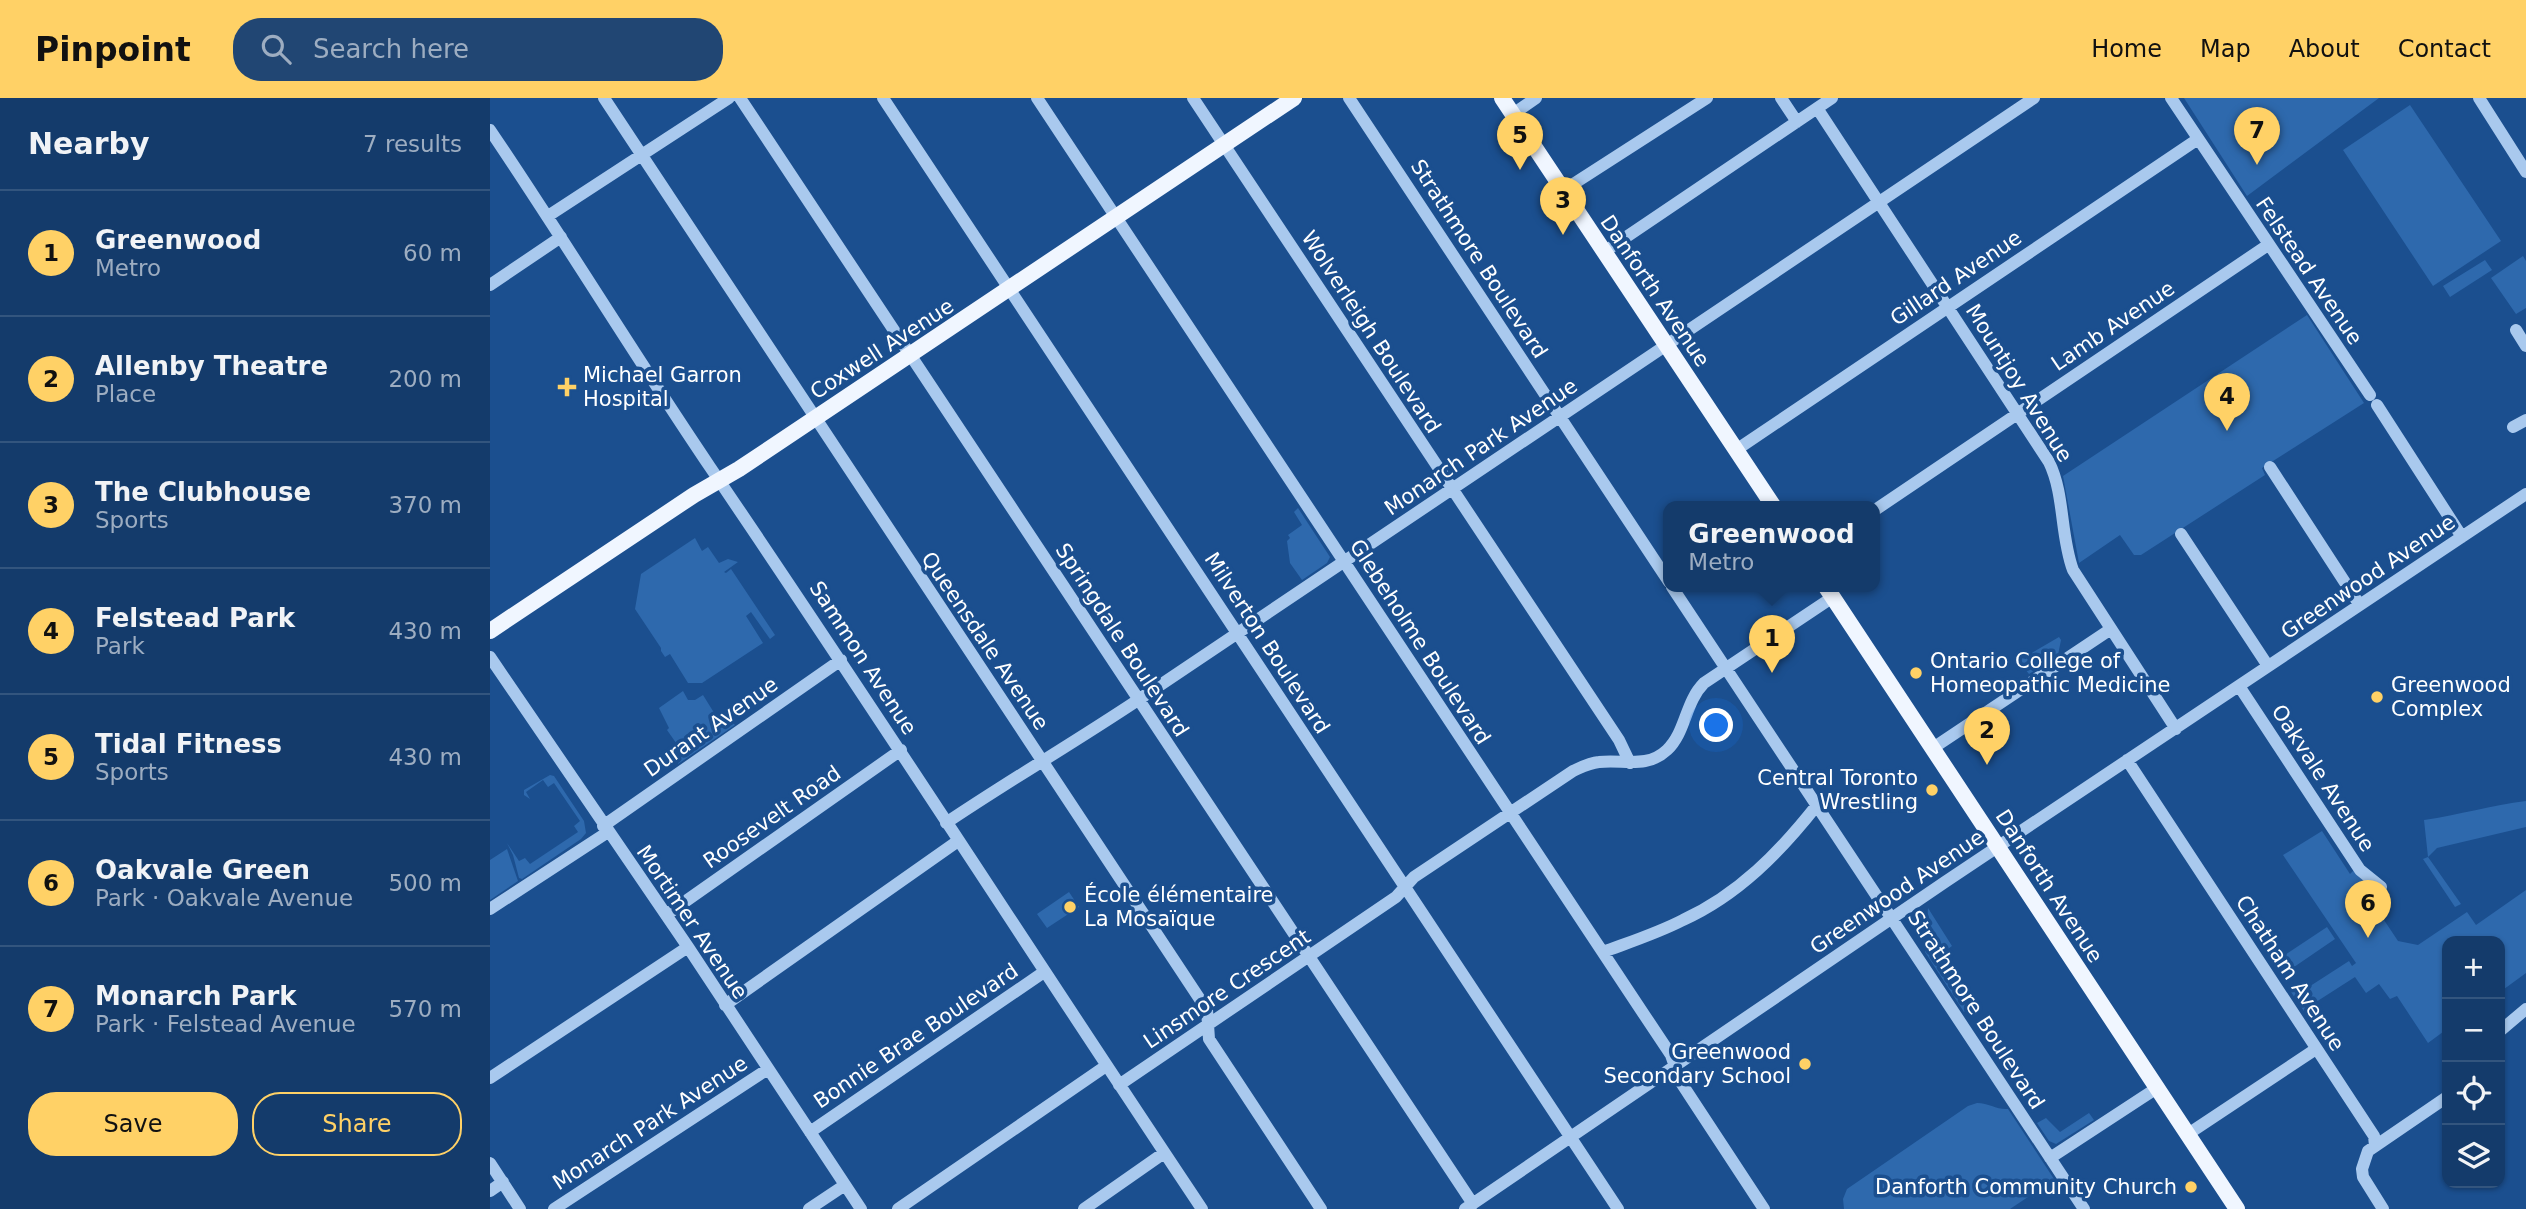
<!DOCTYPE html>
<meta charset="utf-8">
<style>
:root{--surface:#143b6b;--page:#214673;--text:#f1f3f6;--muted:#9dadc1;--line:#33557e;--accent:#ffd166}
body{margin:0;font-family:"DejaVu Sans",sans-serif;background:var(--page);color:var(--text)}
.controls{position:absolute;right:21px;bottom:21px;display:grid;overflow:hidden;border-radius:14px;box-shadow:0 2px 5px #0004}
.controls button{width:63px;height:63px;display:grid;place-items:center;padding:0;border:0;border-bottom:2px solid var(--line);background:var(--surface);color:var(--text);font:35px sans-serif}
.you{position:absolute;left:1227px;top:628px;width:24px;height:24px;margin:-18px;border:5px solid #fff;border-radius:50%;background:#1a73e8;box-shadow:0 0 0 10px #1a73e833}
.badge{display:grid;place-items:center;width:46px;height:46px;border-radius:50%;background:var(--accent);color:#111;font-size:23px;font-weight:700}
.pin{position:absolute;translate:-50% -58px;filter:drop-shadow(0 2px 4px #0008)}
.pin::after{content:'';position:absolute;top:37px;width:24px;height:21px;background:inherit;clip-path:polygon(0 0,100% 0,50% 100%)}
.popup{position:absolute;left:1173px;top:403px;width:217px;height:91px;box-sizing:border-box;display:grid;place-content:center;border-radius:14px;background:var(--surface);filter:drop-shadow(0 2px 5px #0005);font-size:23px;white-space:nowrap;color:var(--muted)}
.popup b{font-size:26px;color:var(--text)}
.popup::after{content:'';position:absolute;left:50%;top:100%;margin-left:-14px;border:14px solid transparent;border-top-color:var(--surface)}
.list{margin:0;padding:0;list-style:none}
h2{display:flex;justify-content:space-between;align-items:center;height:91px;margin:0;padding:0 28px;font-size:30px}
h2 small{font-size:23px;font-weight:400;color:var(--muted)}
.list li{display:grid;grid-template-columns:46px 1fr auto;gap:21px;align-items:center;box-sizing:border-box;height:126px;padding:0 28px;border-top:2px solid var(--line)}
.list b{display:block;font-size:26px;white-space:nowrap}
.list p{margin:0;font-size:23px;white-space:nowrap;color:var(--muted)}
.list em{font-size:23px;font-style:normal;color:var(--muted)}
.actions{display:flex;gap:14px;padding:21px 28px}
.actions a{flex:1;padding:16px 0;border:2px solid var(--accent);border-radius:28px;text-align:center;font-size:24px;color:var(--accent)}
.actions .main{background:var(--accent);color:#111}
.icon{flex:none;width:38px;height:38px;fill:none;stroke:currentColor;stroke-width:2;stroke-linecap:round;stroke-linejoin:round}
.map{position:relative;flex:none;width:2036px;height:1111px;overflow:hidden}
header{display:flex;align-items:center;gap:42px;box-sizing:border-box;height:98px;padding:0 35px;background:var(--accent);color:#111}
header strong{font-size:33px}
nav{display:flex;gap:38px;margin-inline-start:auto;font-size:24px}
.search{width:490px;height:63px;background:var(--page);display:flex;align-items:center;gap:18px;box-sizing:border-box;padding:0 24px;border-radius:28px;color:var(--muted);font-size:26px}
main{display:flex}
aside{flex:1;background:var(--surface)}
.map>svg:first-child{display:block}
.green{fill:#2e69ad}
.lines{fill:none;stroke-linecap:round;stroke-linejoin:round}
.minor{stroke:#a9c9ee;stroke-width:12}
.major{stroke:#f0f6ff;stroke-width:16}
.poi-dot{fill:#ffd166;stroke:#1b4f8f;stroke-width:2.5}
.labels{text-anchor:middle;stroke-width:7;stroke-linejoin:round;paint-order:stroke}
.street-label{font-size:21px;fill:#fff;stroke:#1b4f8f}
.poi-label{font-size:21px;fill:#fff;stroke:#1b4f8f;text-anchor:start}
</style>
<header>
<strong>Pinpoint</strong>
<div class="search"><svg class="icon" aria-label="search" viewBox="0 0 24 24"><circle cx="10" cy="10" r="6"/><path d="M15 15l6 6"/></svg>Search here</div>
<nav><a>Home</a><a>Map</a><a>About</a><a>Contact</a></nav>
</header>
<main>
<aside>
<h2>Nearby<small>7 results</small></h2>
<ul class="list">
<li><span class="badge">1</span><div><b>Greenwood</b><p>Metro</p></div><em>60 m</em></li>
<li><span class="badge">2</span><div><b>Allenby Theatre</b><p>Place</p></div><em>200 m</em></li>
<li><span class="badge">3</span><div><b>The Clubhouse</b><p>Sports</p></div><em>370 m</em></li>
<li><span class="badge">4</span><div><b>Felstead Park</b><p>Park</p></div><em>430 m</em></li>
<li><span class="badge">5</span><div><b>Tidal Fitness</b><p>Sports</p></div><em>430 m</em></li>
<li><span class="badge">6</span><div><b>Oakvale Green</b><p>Park · Oakvale Avenue</p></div><em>500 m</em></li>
<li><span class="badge">7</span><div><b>Monarch Park</b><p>Park · Felstead Avenue</p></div><em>570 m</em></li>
</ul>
<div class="actions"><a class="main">Save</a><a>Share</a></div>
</aside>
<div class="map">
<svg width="2036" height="1111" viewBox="0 0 2036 1111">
<rect width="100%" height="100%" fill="#1b4f8f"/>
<!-- green -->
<path class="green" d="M1694 0H1889L1757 98Z
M1920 7 2011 143 1943 188 1853 52Z
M2033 158 2036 163V210L2026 216 2001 180Z
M1995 162 2002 172 1960 199 1953 188Z
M1817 217 1874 305 1772 370 1775 377 1651 457H1644L1630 437 1589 465 1573 378Z
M808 410 840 459 837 465 812 482 800 465 797 443 800 440 798 437 812 427 804 414Z
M205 440 212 453 218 449 229 465 238 461 248 464 234 474 236 475 241 471 285 537 280 541 261 514 256 518 273 545 212 585H198L180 556 175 559 171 553V550L145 511 151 476Z
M1569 539 1571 542 1568 557 1539 576 1525 559 1536 561 1540 556Z
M193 593 198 602H205L213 597 231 626 243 625 245 627 188 666 191 652 177 632 179 630 169 610Z
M60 677 64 678 94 723 96 735 91 741 32 781 29 780 23 757 17 745 29 763 35 760 40 766 88 734 84 728 90 723 64 685 58 689 53 682 36 694 40 701 34 697V692Z
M2036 703V729L1947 750 1938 759 1971 806 1965 809 1933 761 1938 759 1934 722C1969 717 2002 707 2036 703Z
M1832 733 1860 776 1864 772 1892 801 1884 807 1908 843 1928 847 1977 814 1986 827 2036 792V875L2010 894V843H1957V931L1938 945 1907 898 1900 901 1889 886 1876 895 1865 879 1826 904 1835 917 1822 925 1801 894 1810 887 1814 892 1859 863 1862 868 1866 865 1793 757Z
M17 751 28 783 0 802V762Z
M579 794 589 809 557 830 547 816Z
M1438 810 1462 848 1448 858 1481 908 1474 914 1435 854Z
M1837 829 1845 841 1791 878 1783 865Z
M1487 1005C1499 1005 1507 1012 1518 1011L1564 1081 1562 1087 1543 1100 1547 1093 1520 1111H1354L1353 1101 1357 1091 1478 1008Z
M1599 1015 1604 1022 1566 1046 1559 1043 1547 1025 1556 1020 1570 1034Z"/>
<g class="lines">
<!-- minor -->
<path class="minor" d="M114 0 717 912 719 941 831 1111
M250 0 983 1106
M393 0 1128 1111
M547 0 1155 918 1181 957 1190 983 1274 1111
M703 0 1129 642 1140 665
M859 0 1179 484
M1291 0 1307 24
M1681 0 1880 297
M1989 0 2036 74
M1327 10 1559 364C1575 397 1570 437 1583 472L1686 631
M1023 16 1046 0
M0 32C75 143 145 258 220 369 387 614 547 864 712 1111
M1074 92 1217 0
M58 118 239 0
M1114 154 1342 0
M0 187 71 139
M2026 232 2036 248
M1887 307 1972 439
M2023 329 2036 322
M1246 352 1708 41
M1780 369 1869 506
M1385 412 1778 147
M1691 436 1778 568
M1182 489 1594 1111
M0 559 198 849 371 1111
M1749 588 1870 772 1891 789
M1443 650 1621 531
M1637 662 1884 1038 1885 1048
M456 725C520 682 585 644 648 602L1544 0
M113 728 351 562
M0 811 118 734
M176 817 411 652
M1113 854C1140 844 1168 835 1193 822 1248 797 1290 754 1327 707
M235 907 468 743
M2010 933 2036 911
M0 980 198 849
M629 987 906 799 924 779 1083 673C1092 669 1099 665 1109 664 1133 661 1157 671 1177 652 1196 634 1195 604 1214 585L1343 499
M320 1034 554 874
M1698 1036 1826 951
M1560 1060 1667 990
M0 1065 30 1111
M0 1093 13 1084
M64 1111 278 971
M319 1111 355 1087
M408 1111 616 968
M594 1111 674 1055
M975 1111 1455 784 2036 396
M1893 1111 1873 1079 1872 1071 1878 1053 1957 999"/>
<!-- major -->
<path class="major" d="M1012 0 1284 409
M1336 489 1747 1111
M0 533 204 397 249 371 804 0"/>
</g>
<!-- markers -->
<g class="poi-dot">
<path d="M73.5 278.5h7v7h7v7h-7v7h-7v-7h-7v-7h7z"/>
<circle cx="1426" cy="575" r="7"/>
<circle cx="1887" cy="599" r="7"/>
<circle cx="1442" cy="692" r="7"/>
<circle cx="580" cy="809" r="7"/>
<circle cx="1315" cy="966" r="7"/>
<circle cx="1701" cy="1089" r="7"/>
</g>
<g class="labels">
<!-- street labels -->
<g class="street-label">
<text transform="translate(989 161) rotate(57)" y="7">Strathmore Boulevard</text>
<text transform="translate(1819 173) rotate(56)" y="7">Felstead Avenue</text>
<text transform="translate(1466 180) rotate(-34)" y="7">Gillard Avenue</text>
<text transform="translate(1165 193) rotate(56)" y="7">Danforth Avenue</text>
<text transform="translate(1623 228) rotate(-34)" y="7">Lamb Avenue</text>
<text transform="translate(881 234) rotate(57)" y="7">Wolverleigh Boulevard</text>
<text transform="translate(392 251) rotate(-33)" y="7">Coxwell Avenue</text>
<text transform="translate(1529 285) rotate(58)" y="7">Mountjoy Avenue</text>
<text transform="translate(991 349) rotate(-34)" y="7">Monarch Park Avenue</text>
<text transform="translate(1878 479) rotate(-34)" y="7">Greenwood Avenue</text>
<text transform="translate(632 542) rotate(57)" y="7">Springdale Boulevard</text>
<text transform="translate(495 543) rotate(56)" y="7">Queensdale Avenue</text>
<text transform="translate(930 544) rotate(57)" y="7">Glebeholme Boulevard</text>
<text transform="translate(777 545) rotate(57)" y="7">Milverton Boulevard</text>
<text transform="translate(373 560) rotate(57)" y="7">Sammon Avenue</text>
<text transform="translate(221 629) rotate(-35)" y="7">Durant Avenue</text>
<text transform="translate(1833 680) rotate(57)" y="7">Oakvale Avenue</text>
<text transform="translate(282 719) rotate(-35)" y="7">Roosevelt Road</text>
<text transform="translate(1559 788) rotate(57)" y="7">Danforth Avenue</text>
<text transform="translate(1407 794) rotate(-34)" y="7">Greenwood Avenue</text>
<text transform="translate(202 824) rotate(56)" y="7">Mortimer Avenue</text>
<text transform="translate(1800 875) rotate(57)" y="7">Chatham Avenue</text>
<text transform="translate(737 891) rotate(-34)" y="7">Linsmore Crescent</text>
<text transform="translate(1486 912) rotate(57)" y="7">Strathmore Boulevard</text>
<text transform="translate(426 938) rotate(-34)" y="7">Bonnie Brae Boulevard</text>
<text transform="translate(160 1025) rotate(-33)" y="7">Monarch Park Avenue</text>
</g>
<!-- poi labels -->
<g class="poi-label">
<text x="93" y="284">Michael Garron<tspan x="93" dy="24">Hospital</tspan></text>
<text x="1440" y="570">Ontario College of<tspan x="1440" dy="24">Homeopathic Medicine</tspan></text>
<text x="1901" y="594">Greenwood<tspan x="1901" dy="24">Complex</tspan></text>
<text x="1428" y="687" text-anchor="end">Central Toronto<tspan x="1428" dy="24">Wrestling</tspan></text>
<text x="594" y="804">École élémentaire<tspan x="594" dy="24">La Mosaïque</tspan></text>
<text x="1301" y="961" text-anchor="end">Greenwood<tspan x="1301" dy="24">Secondary School</tspan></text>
<text x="1687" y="1096" text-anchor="end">Danforth Community Church</text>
</g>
</g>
</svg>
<div class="controls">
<button>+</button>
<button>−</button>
<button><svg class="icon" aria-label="locate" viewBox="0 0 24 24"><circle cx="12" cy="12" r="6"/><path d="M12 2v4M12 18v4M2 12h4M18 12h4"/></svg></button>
<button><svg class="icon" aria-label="layers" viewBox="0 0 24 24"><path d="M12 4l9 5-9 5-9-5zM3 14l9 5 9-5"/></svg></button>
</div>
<div class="you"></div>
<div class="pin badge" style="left:1282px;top:575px">1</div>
<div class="popup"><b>Greenwood</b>Metro</div>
<div class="pin badge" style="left:1497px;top:667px">2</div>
<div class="pin badge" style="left:1073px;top:137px">3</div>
<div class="pin badge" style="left:1737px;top:333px">4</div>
<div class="pin badge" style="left:1030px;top:72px">5</div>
<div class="pin badge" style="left:1878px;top:840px">6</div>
<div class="pin badge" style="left:1767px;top:67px">7</div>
</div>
</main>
